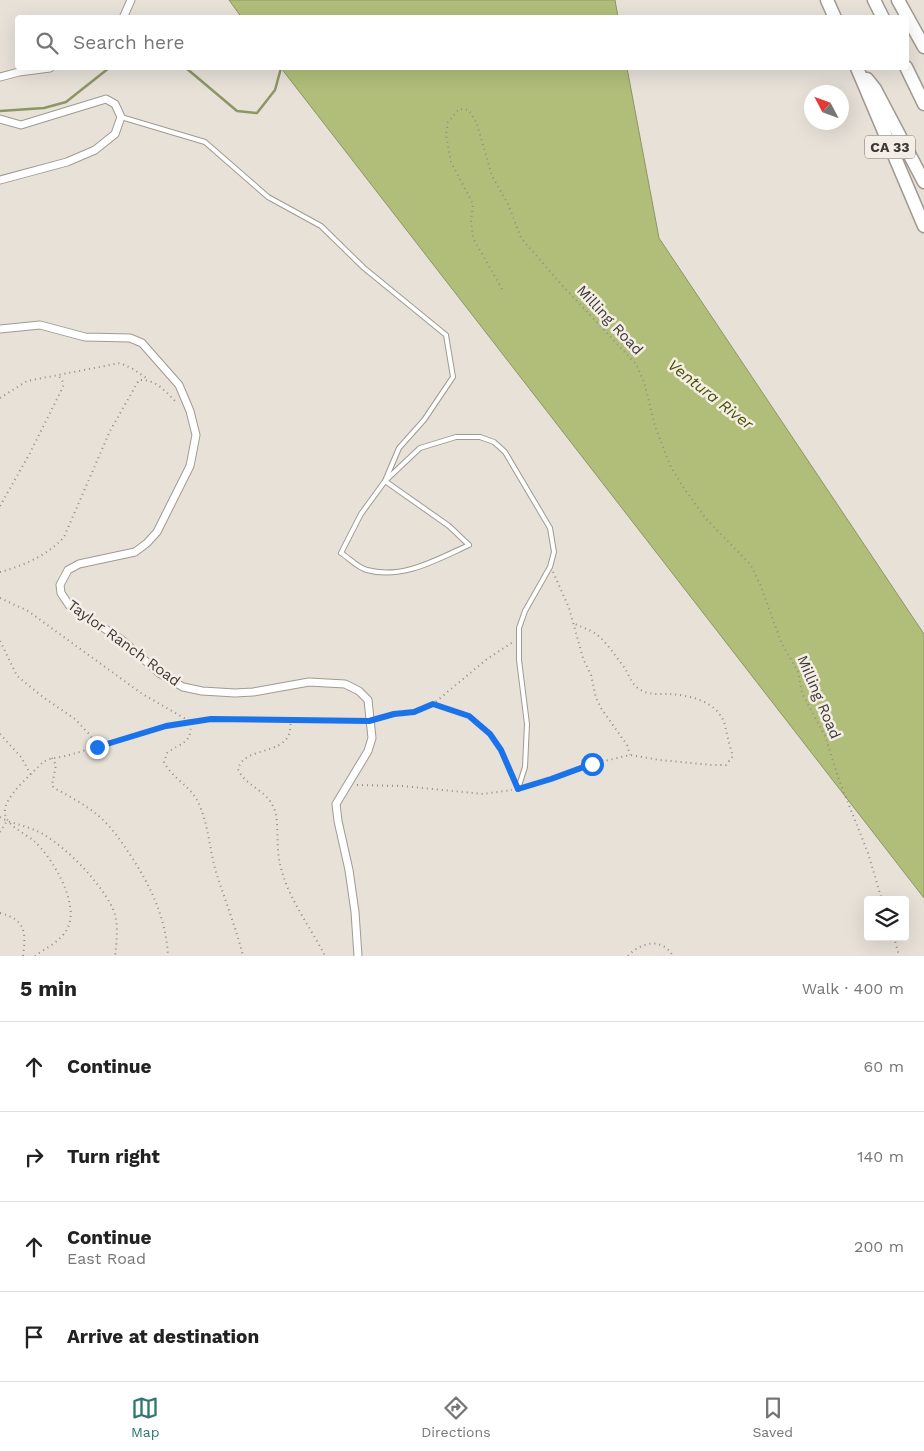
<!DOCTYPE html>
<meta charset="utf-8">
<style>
:root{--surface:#fff;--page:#f6f6f6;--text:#222;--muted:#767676;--line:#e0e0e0;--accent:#317870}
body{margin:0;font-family:"Work Sans",sans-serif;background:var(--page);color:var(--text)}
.controls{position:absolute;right:15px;bottom:15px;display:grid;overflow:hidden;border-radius:5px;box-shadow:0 5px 20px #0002}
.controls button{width:45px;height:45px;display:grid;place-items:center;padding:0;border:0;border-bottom:1px solid var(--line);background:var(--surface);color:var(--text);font:25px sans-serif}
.compass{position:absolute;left:804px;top:85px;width:45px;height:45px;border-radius:50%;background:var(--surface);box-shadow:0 5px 20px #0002;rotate:311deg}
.stop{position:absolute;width:15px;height:15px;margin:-11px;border:4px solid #1a73e8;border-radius:50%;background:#fff}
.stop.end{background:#1a73e8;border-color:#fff;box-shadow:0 1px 5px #0008}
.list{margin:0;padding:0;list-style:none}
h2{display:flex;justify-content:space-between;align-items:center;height:65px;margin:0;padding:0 20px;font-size:21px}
h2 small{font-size:16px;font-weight:400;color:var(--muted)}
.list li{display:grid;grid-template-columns:32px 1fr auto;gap:15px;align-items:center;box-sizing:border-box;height:90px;padding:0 20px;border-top:1px solid var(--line)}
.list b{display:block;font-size:19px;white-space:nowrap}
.list p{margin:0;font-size:16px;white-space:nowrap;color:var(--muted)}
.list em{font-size:16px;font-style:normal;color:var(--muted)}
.icon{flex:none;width:28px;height:28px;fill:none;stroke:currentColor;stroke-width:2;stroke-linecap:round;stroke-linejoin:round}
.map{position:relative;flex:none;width:924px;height:956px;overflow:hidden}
.search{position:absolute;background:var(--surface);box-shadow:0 5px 20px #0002;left:15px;right:15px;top:15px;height:55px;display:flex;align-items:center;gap:12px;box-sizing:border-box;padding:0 18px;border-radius:5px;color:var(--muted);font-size:19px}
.sheet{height:425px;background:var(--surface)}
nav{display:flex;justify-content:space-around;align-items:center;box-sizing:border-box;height:70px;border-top:1px solid var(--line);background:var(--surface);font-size:14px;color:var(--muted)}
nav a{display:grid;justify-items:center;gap:2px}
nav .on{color:var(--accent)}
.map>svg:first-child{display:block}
.water{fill:#b0be79;stroke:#8d9665}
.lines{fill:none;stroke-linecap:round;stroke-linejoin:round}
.stream{stroke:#8d9665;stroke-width:2.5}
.service-casing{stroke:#a09a92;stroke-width:6}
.minor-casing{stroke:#a09a92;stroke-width:9}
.motorway-casing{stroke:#a09a92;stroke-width:15}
.path{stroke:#928d87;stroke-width:2;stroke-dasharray:1 4;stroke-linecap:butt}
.service{stroke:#fff;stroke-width:4}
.minor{stroke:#fff;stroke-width:7}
.motorway{stroke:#fff;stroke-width:12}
.route{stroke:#1a73e8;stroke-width:6}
.labels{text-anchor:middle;stroke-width:5;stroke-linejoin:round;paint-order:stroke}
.shield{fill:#f5eee6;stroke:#746f6b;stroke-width:1}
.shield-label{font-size:14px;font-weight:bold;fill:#3c3936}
.street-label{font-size:15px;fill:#3c3936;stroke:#f5eee6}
.water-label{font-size:16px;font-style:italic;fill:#485400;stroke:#f5eee6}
</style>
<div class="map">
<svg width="924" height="956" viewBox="0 0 924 956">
<rect width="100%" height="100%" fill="#e7e1d8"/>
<!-- water -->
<path class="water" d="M229 0H615L618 17 242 18Z
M281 68H627L659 238 924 634V898Z"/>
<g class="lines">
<!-- stream -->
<path class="stream" d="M186 68 237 111 257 113 275 90 281 68
M0 111 44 108 66 102 109 68"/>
<defs>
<path id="service" d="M121 117 205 142 268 197 321 226 364 268 446 335 453 377 424 420 399 448 385 481 361 514 341 553C349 558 358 568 367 570 402 580 438 559 469 545L449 526 385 481 420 448 456 437H480L494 442 505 452 550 528 554 552 550 567 525 611 519 628V660L527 724 525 767 518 789"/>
<path id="minor" d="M123 18 131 0
M0 77 19 72 50 68
M0 119 21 125 106 99 115 104 121 117 115 134 95 150 67 162 0 180
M0 329 40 325 85 337 130 338 142 343 179 385 190 411 196 435 190 466 157 532 147 543 135 552 79 564 68 570 60 585 61 593 69 605 122 640 159 673 183 687 202 691 235 693 253 692 309 682 345 684 359 691 368 700 372 738 368 751 336 804 338 821 349 870 355 912 358 956"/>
<path id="motorway" d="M827 0 835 18
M874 0 883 18
M898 0 924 47
M906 67 924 104
M857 68 924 226
M867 79 875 89 924 182"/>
</defs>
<!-- service casing -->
<use href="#service" class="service-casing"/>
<!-- minor casing -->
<use href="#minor" class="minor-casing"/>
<!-- motorway casing -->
<use href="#motorway" class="motorway-casing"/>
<!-- path -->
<path class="path" d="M502 289 473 238 471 221 473 204 451 162 446 135 448 122 459 109 469 110 477 124 492 176 508 204 521 238 560 283 636 364 644 382 655 426 670 465 683 487 707 520 750 564 760 584 781 642 798 672 802 693 825 736 839 780 868 853 882 900
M0 398 27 381 120 363 133 369 148 379
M0 506 30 453 62 389C65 383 62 380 58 375
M0 572C23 566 48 555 64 537L110 431 139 380C156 379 166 392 177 403
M553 572 569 608 583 658 591 675 596 698 601 708 627 745 630 755
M0 598 28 611 141 693 191 722C191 746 182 741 167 753L164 762C173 780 194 787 201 809 209 829 210 852 216 872 225 900 236 928 243 956
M0 641 17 676 43 697 75 719 90 735 97 747
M433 704C444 708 458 711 469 717 496 730 504 757 514 782
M379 718 394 714 414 712 433 704 487 659 513 642
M290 719C296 759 245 743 238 769 246 788 268 789 275 811 279 824 276 848 280 864 287 897 310 926 325 956
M0 734 21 757 31 775
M52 758 56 765 52 785 54 788C71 797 88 806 102 819 114 830 122 843 131 856 151 887 166 918 168 956
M357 785 403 786 483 794 512 790
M526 787 592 764 630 755 660 760 712 765H726L733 756C729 745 727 733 724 722 716 701 689 695 669 694 659 694 647 695 639 689 631 684 629 674 624 667 614 655 605 638 591 631 585 628 579 626 573 623
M0 817 7 821
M0 832 7 821C20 825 32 828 43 834 68 849 99 881 112 907 119 921 117 940 115 956
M0 913C26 920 26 932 23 956
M894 937 899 956
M35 956C46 948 61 941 67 929 81 905 52 857 34 841 25 833 6 826 5 813 3 797 33 773 43 762L49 759 66 756 166 726 211 719 362 721
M628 956C641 942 662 937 673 956"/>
<!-- service -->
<use href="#service" class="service"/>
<!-- minor -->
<use href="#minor" class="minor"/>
<!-- motorway -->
<use href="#motorway" class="motorway"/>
</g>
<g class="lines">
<!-- route -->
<path class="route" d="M97 747 166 726 211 719 369 721 394 714 414 712 433 704 469 716 490 734 501 750 518 789 551 779 592 764"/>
</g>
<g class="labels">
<!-- shield labels -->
<rect class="shield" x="865" y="135.5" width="50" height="23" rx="4"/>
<g class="shield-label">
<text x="890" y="152">CA 33</text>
</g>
<!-- street labels -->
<g class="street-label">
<text transform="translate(610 320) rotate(47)" y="5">Milling Road</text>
<text transform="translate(124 643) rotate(36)" y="5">Taylor Ranch Road</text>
<text transform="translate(819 697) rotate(67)" y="5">Milling Road</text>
</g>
<!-- water labels -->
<g class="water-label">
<text transform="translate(711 394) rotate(38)" y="6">Ventura River</text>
</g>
</g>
</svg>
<div class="controls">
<button><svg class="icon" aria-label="layers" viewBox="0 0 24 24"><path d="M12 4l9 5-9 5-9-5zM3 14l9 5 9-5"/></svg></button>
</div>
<svg class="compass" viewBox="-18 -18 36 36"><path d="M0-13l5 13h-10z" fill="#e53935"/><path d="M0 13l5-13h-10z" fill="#767676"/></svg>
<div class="stop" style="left:592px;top:764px"></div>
<div class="stop end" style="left:97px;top:747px"></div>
<div class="search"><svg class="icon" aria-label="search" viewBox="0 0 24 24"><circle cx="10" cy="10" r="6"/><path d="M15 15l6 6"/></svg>Search here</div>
</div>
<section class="sheet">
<h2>5 min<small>Walk · 400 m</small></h2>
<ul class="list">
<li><svg class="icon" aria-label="ahead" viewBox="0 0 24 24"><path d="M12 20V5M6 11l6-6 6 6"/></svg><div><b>Continue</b></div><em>60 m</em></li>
<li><svg class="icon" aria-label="right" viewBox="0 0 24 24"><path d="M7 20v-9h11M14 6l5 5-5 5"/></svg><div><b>Turn right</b></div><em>140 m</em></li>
<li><svg class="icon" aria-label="ahead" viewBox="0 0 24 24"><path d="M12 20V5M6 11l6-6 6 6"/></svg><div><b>Continue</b><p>East Road</p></div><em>200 m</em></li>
<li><svg class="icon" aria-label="arrive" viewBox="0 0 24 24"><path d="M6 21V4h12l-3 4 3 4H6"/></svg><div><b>Arrive at destination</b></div></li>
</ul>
</section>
<nav>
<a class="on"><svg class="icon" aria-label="map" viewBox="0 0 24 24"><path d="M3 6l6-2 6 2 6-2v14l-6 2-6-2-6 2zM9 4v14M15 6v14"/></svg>Map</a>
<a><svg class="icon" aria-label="directions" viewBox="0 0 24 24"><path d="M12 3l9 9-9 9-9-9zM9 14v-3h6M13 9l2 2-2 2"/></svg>Directions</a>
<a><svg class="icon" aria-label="saved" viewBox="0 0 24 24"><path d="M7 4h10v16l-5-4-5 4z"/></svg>Saved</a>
</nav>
